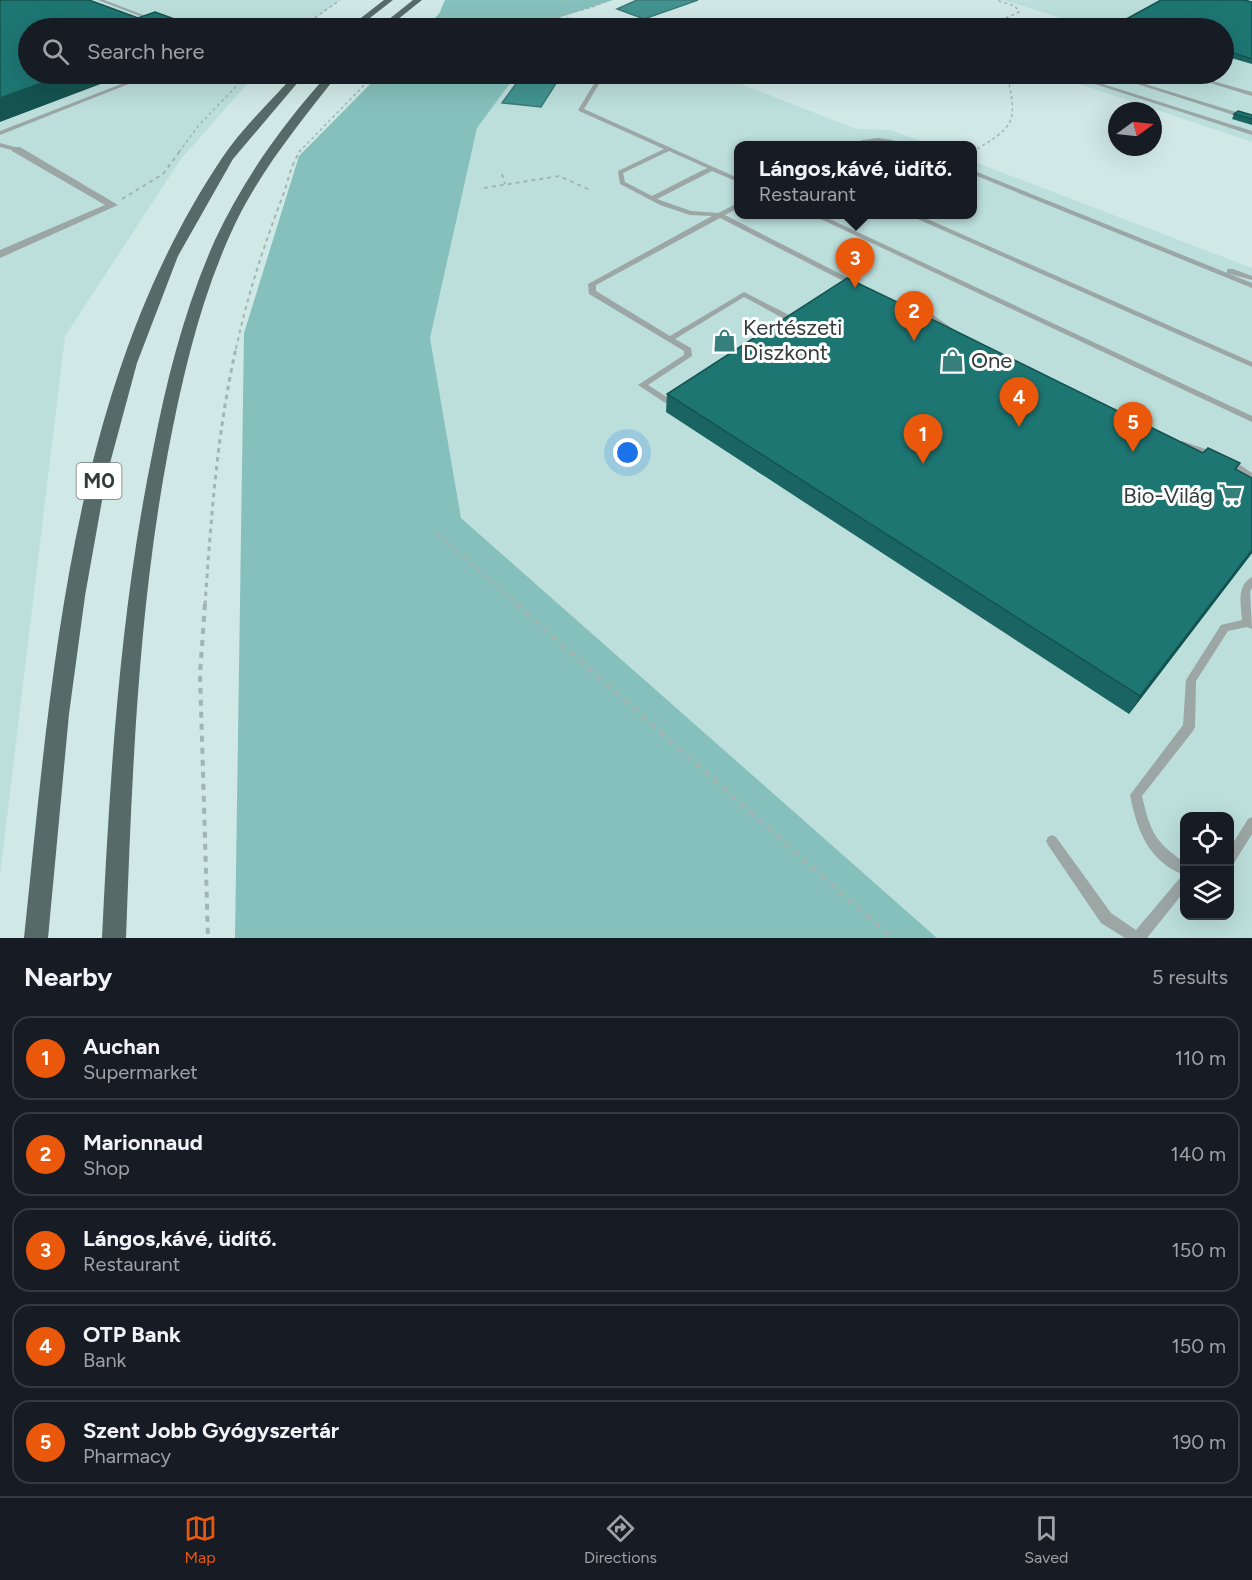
<!DOCTYPE html>
<meta charset="utf-8">
<style>
:root{--surface:#171b24;--page:#20242c;--text:#f1f3f6;--muted:#9ea1a6;--line:#363941;--accent:#ea580c}
body{margin:0;font-family:Figtree,sans-serif;background:var(--page);color:var(--text)}
.controls{position:absolute;right:18px;bottom:18px;display:grid;overflow:hidden;border-radius:12px;box-shadow:0 6px 24px #0002}
.controls button{width:54px;height:54px;display:grid;place-items:center;padding:0;border:0;border-bottom:2px solid var(--line);background:var(--surface);color:var(--text);font:30px sans-serif}
.compass{position:absolute;left:1108px;top:102px;width:54px;height:54px;border-radius:50%;background:var(--surface);box-shadow:0 6px 24px #0002;rotate:75deg}
.you{position:absolute;left:628px;top:453px;width:21px;height:21px;margin:-15px;border:4px solid #fff;border-radius:50%;background:#1a73e8;box-shadow:0 0 0 9px #1a73e833}
.badge{display:grid;place-items:center;width:39px;height:39px;border-radius:50%;background:var(--accent);color:#fff;font-size:20px;font-weight:700}
.pin{position:absolute;translate:-50% -50px;filter:drop-shadow(0 2px 3px #0008)}
.pin::after{content:'';position:absolute;top:32px;width:21px;height:18px;background:inherit;clip-path:polygon(0 0,100% 0,50% 100%)}
.popup{position:absolute;left:734px;top:141px;width:243px;height:78px;box-sizing:border-box;display:grid;place-content:center;border-radius:12px;background:var(--surface);filter:drop-shadow(0 2px 4px #0005);font-size:20px;white-space:nowrap;color:var(--muted)}
.popup b{font-size:22px;color:var(--text)}
.popup::after{content:'';position:absolute;left:50%;top:100%;margin-left:-12px;border:12px solid transparent;border-top-color:var(--surface)}
.list{margin:0;padding:0;list-style:none}
h2{display:flex;justify-content:space-between;align-items:center;height:78px;margin:0;padding:0 24px;font-size:26px}
h2 small{font-size:20px;font-weight:400;color:var(--muted)}
.list li{display:grid;grid-template-columns:39px 1fr auto;gap:18px;align-items:center;box-sizing:border-box;height:84px;margin:0 12px 12px;padding:0 12px;border:2px solid var(--line);border-radius:18px}
.list b{display:block;font-size:22px;white-space:nowrap}
.list p{margin:0;font-size:20px;white-space:nowrap;color:var(--muted)}
.list em{font-size:20px;font-style:normal;color:var(--muted)}
.icon{flex:none;width:33px;height:33px;fill:none;stroke:currentColor;stroke-width:2;stroke-linecap:round;stroke-linejoin:round}
.map{position:relative;flex:none;width:1252px;height:938px;overflow:hidden}
.search{position:absolute;background:var(--surface);box-shadow:0 6px 24px #0002;left:18px;right:18px;top:18px;height:66px;display:flex;align-items:center;gap:15px;box-sizing:border-box;padding:0 21px;border-radius:33px;color:var(--muted);font-size:22px}
.sheet{height:558px;background:var(--surface)}
nav{display:flex;justify-content:space-around;align-items:center;box-sizing:border-box;height:84px;border-top:2px solid var(--line);background:var(--surface);font-size:16px;color:var(--muted)}
nav a{display:grid;justify-items:center;gap:3px}
nav .on{color:var(--accent)}
.map>svg:first-child{display:block}
.built{fill:#bcdfdc;fill-rule:evenodd}
.green{fill:#86c0bc}
.water{fill:#429491;stroke:#3d7a77;stroke-width:1.5}
.lines{fill:none;stroke-linecap:round;stroke-linejoin:round}
.path-far3{stroke:#a1b5b3;stroke-width:1.5;stroke-dasharray:3 3;stroke-linecap:butt}
.path-far2{stroke:#a1b5b3;stroke-width:2;stroke-dasharray:4 4;stroke-linecap:butt}
.path-far1{stroke:#a1b5b3;stroke-width:3;stroke-dasharray:4.5 4.5;stroke-linecap:butt}
.path{stroke:#a1b5b3;stroke-width:4;stroke-dasharray:6 6;stroke-linecap:butt}
.service{fill:#9ba6a5;fill-rule:evenodd}
.minor{fill:#9ba6a5;fill-rule:evenodd}
.trunk{fill:#566a68;fill-rule:evenodd}
.wall{fill:#1a6563}
.shaded-wall{fill:#155350}
.building{fill:#1e7673;stroke:#155350;stroke-width:1.5}
.labels{text-anchor:middle;stroke-width:6;stroke-linejoin:round;paint-order:stroke}
.shield{fill:#fff;stroke:#707676;stroke-width:1.5}
.shield-label{font-size:21px;font-weight:bold;fill:#323c3b}
.poi-label{font-size:22px;fill:#323c3b;stroke:#fff;text-anchor:start}
</style>
<div class="map">
<svg width="1252" height="938" viewBox="0 0 1252 938">
<rect width="100%" height="100%" fill="#d0e9e7"/>
<!-- built -->
<path class="built" d="M0 0H340L304 28H28V74H256L181 159 65 336 0 875Z
M1003 0H1252V142L1050 74H1224V28H1094Z
M567 16 574 18 601 28H551L557 21Z
M517 74H715L856 129 891 130 932 145 738 146V214H972V161L1252 268V938H937L461 518 430 338 477 128ZM1184 816H1230V915H1184Z"/>
<!-- green -->
<path class="green" d="M445 0H613L561 17 551 28H424L439 14Z
M380 74H517L477 128 430 338 461 518 937 938H235L244 333 299 156Z"/>
<!-- water -->
<path class="water" d="M637 0H698L644 19 617 9Z
M523 74H562L541 107 502 103Z"/>
<g class="lines">
<!-- path-far3 -->
<path class="path-far3" d="M300 28 340 0
M511 28 590 8 610 0
M984 28 1019 12 1015 6 996 0
M611 80 633 83
M179 152 199 125 248 74
M299 152 375 74
M972 152C1015 126 1018 124 1007 74"/>
<!-- path-far2 -->
<path class="path-far2" d="M972 152 974 151
M502 174 505 184
M484 188 559 176 590 190
M122 199 163 174 180 151
M236 349C247 297 263 248 282 198 289 180 289 169 300 151"/>
<!-- path-far1 -->
<path class="path-far1" d="M436 533 518 605
M205 605C211 519 217 433 236 348"/>
<!-- path -->
<path class="path" d="M205 604 200 674 208 938
M516 604 892 938"/>
<!-- service -->
<path class="service" d="M98 0H104L177 28H172Z
M147 74H154L0 135V131Z
M600 74H605L584 109 738 178V182L712 171 657 199 691 211 718 213 738 203V208L725 215 860 284 856 286H853L720 218 596 285V291L670 336 744 292 793 317 797 315 801 317 796 322H790L744 297 675 339 691 348 692 356 648 385 670 399 671 401 670 403 667 404 638 385 684 355V351L589 294 588 284 712 216 690 215 660 205 620 184 618 171 664 149 579 111 578 110ZM669 151 707 168 652 196 625 182 623 173Z
M1064 74H1071L1252 131V135Z
M1106 74H1113L1252 117V121Z
M1181 74H1188L1252 92V96Z
M878 138 892 140 909 146H899L878 142 849 146 863 140Z
M0 143 18 148 19 149 16 151 0 147Z
M972 170 1252 283V288L972 174Z
M810 214H819L1252 416V422Z
M906 214H916L1252 362V367Z
M1227 269H1233L1252 276V280L1227 273Z
M913 305H919L953 329 952 331H946L913 309Z
M1182 441 1217 453 1218 455 1214 458 1179 446 1178 444 1179 442Z
M1230 458 1252 473V481L1227 463 1226 461Z
M1252 577V588L1250 591 1252 629 1247 627 1228 631 1196 681 1195 727 1193 731 1142 796C1150 831 1155 842 1184 862V875C1148 861 1137 830 1130 795L1183 725 1186 680 1221 625 1242 620C1241 604 1236 586 1252 577Z
M1252 817V834L1234 863 1230 865V848L1248 819Z
M1052 835 1056 837 1111 913 1136 930 1179 879 1184 877V892L1147 938H1125L1101 923 1048 845 1046 841 1048 837Z"/>
<!-- minor -->
<path class="minor" d="M12 147H20L118 205 0 258V250L105 205 12 151Z"/>
<!-- trunk -->
<path class="trunk" d="M384 0H393L357 28H348Z
M413 0H422L387 28H378Z
M295 74H305L233 159 178 256 137 363 106 478 85 596 69 714 48 938H24C52 674 70 385 222 158 242 128 271 101 295 74Z
M328 74H338C303 119 268 161 241 212 203 287 184 369 168 452 138 612 132 775 126 938H102C110 774 120 611 153 450 167 378 185 307 215 240 244 178 283 124 328 74Z"/>
</g>
<!-- wall -->
<path class="wall" d="M1252 2V64L1224 56V28Z
M1234 114 1252 115V125L1232 119Z
M925 316 1203 453 1240 463 1236 470 1252 478V553L1129 714 666 412 667 394Z"/>
<!-- shaded-wall -->
<path class="shaded-wall" d="M67 74H127L0 122V98Z
M1252 550V553L1129 714 1140 696Z"/>
<!-- building -->
<path class="building" d="M0 0H89L138 18 155 12 191 25 186 28H28V74H67L0 98Z
M1161 0H1244L1252 2V59L1224 50V28H1110Z
M1238 111 1252 115V119L1234 114Z
M847 278 899 303 905 299 927 310 921 314 1203 453 1208 448 1240 463 1235 469 1252 478V550L1140 696 667 394Z"/>
<!-- icons -->
<defs>
<symbol id="shop-bare" viewBox="-9 -9 18 18"><path d="M-5-2.5h2.3a2.7 3.5 0 0 1 5.4 0H5L5.5 6h-11ZM-1.5-2.5h3a1.5 2.3 0 0 0-3 0Z" fill="#377f7c" stroke="#fff" stroke-width="2.5" paint-order="stroke"/></symbol>
<symbol id="supermarket-bare" viewBox="-9 -9 18 18"><path d="M-6-5.5h2.5l.6 2H6L4.5 2H-2.5L-4.4-4H-6ZM-1.5 3.2a1.3 1.3 0 1 0 .1 0ZM3 3.2a1.3 1.3 0 1 0 .1 0Z" fill="#377f7c" stroke="#fff" stroke-width="2.5" paint-order="stroke"/></symbol>
</defs>
<g fill-rule="evenodd">
<use href="#shop-bare" x="708" y="324" width="33" height="33"/>
<use href="#shop-bare" x="936" y="344" width="33" height="33"/>
<use href="#supermarket-bare" x="1214" y="478" width="33" height="33"/>
</g>
<g class="labels">
<!-- shield labels -->
<rect class="shield" x="76.5" y="463" width="45" height="36" rx="4.5"/>
<g class="shield-label">
<text x="99" y="488">M0</text>
</g>
<!-- poi labels -->
<g class="poi-label">
<text x="743" y="335">Kertészeti<tspan x="743" dy="25">Diszkont</tspan></text>
<text x="971" y="368">One</text>
<text x="1213" y="503" text-anchor="end">Bio-Világ</text>
</g>
</g>
</svg>
<div class="controls">
<button><svg class="icon" aria-label="locate" viewBox="0 0 24 24"><circle cx="12" cy="12" r="6"/><path d="M12 2v4M12 18v4M2 12h4M18 12h4"/></svg></button>
<button><svg class="icon" aria-label="layers" viewBox="0 0 24 24"><path d="M12 4l9 5-9 5-9-5zM3 14l9 5 9-5"/></svg></button>
</div>
<svg class="compass" viewBox="-18 -18 36 36"><path d="M0-13l5 13h-10z" fill="#e53935"/><path d="M0 13l5-13h-10z" fill="#9ea1a6"/></svg>
<div class="you"></div>
<div class="pin badge" style="left:923px;top:464px">1</div>
<div class="pin badge" style="left:914px;top:341px">2</div>
<div class="pin badge" style="left:855px;top:288px">3</div>
<div class="popup"><b>Lángos,kávé, üdítő.</b>Restaurant</div>
<div class="pin badge" style="left:1019px;top:427px">4</div>
<div class="pin badge" style="left:1133px;top:452px">5</div>
<div class="search"><svg class="icon" aria-label="search" viewBox="0 0 24 24"><circle cx="10" cy="10" r="6"/><path d="M15 15l6 6"/></svg>Search here</div>
</div>
<section class="sheet">
<h2>Nearby<small>5 results</small></h2>
<ul class="list">
<li><span class="badge">1</span><div><b>Auchan</b><p>Supermarket</p></div><em>110 m</em></li>
<li><span class="badge">2</span><div><b>Marionnaud</b><p>Shop</p></div><em>140 m</em></li>
<li><span class="badge">3</span><div><b>Lángos,kávé, üdítő.</b><p>Restaurant</p></div><em>150 m</em></li>
<li><span class="badge">4</span><div><b>OTP Bank</b><p>Bank</p></div><em>150 m</em></li>
<li><span class="badge">5</span><div><b>Szent Jobb Gyógyszertár</b><p>Pharmacy</p></div><em>190 m</em></li>
</ul>
</section>
<nav>
<a class="on"><svg class="icon" aria-label="map" viewBox="0 0 24 24"><path d="M3 6l6-2 6 2 6-2v14l-6 2-6-2-6 2zM9 4v14M15 6v14"/></svg>Map</a>
<a><svg class="icon" aria-label="directions" viewBox="0 0 24 24"><path d="M12 3l9 9-9 9-9-9zM9 14v-3h6M13 9l2 2-2 2"/></svg>Directions</a>
<a><svg class="icon" aria-label="saved" viewBox="0 0 24 24"><path d="M7 4h10v16l-5-4-5 4z"/></svg>Saved</a>
</nav>
